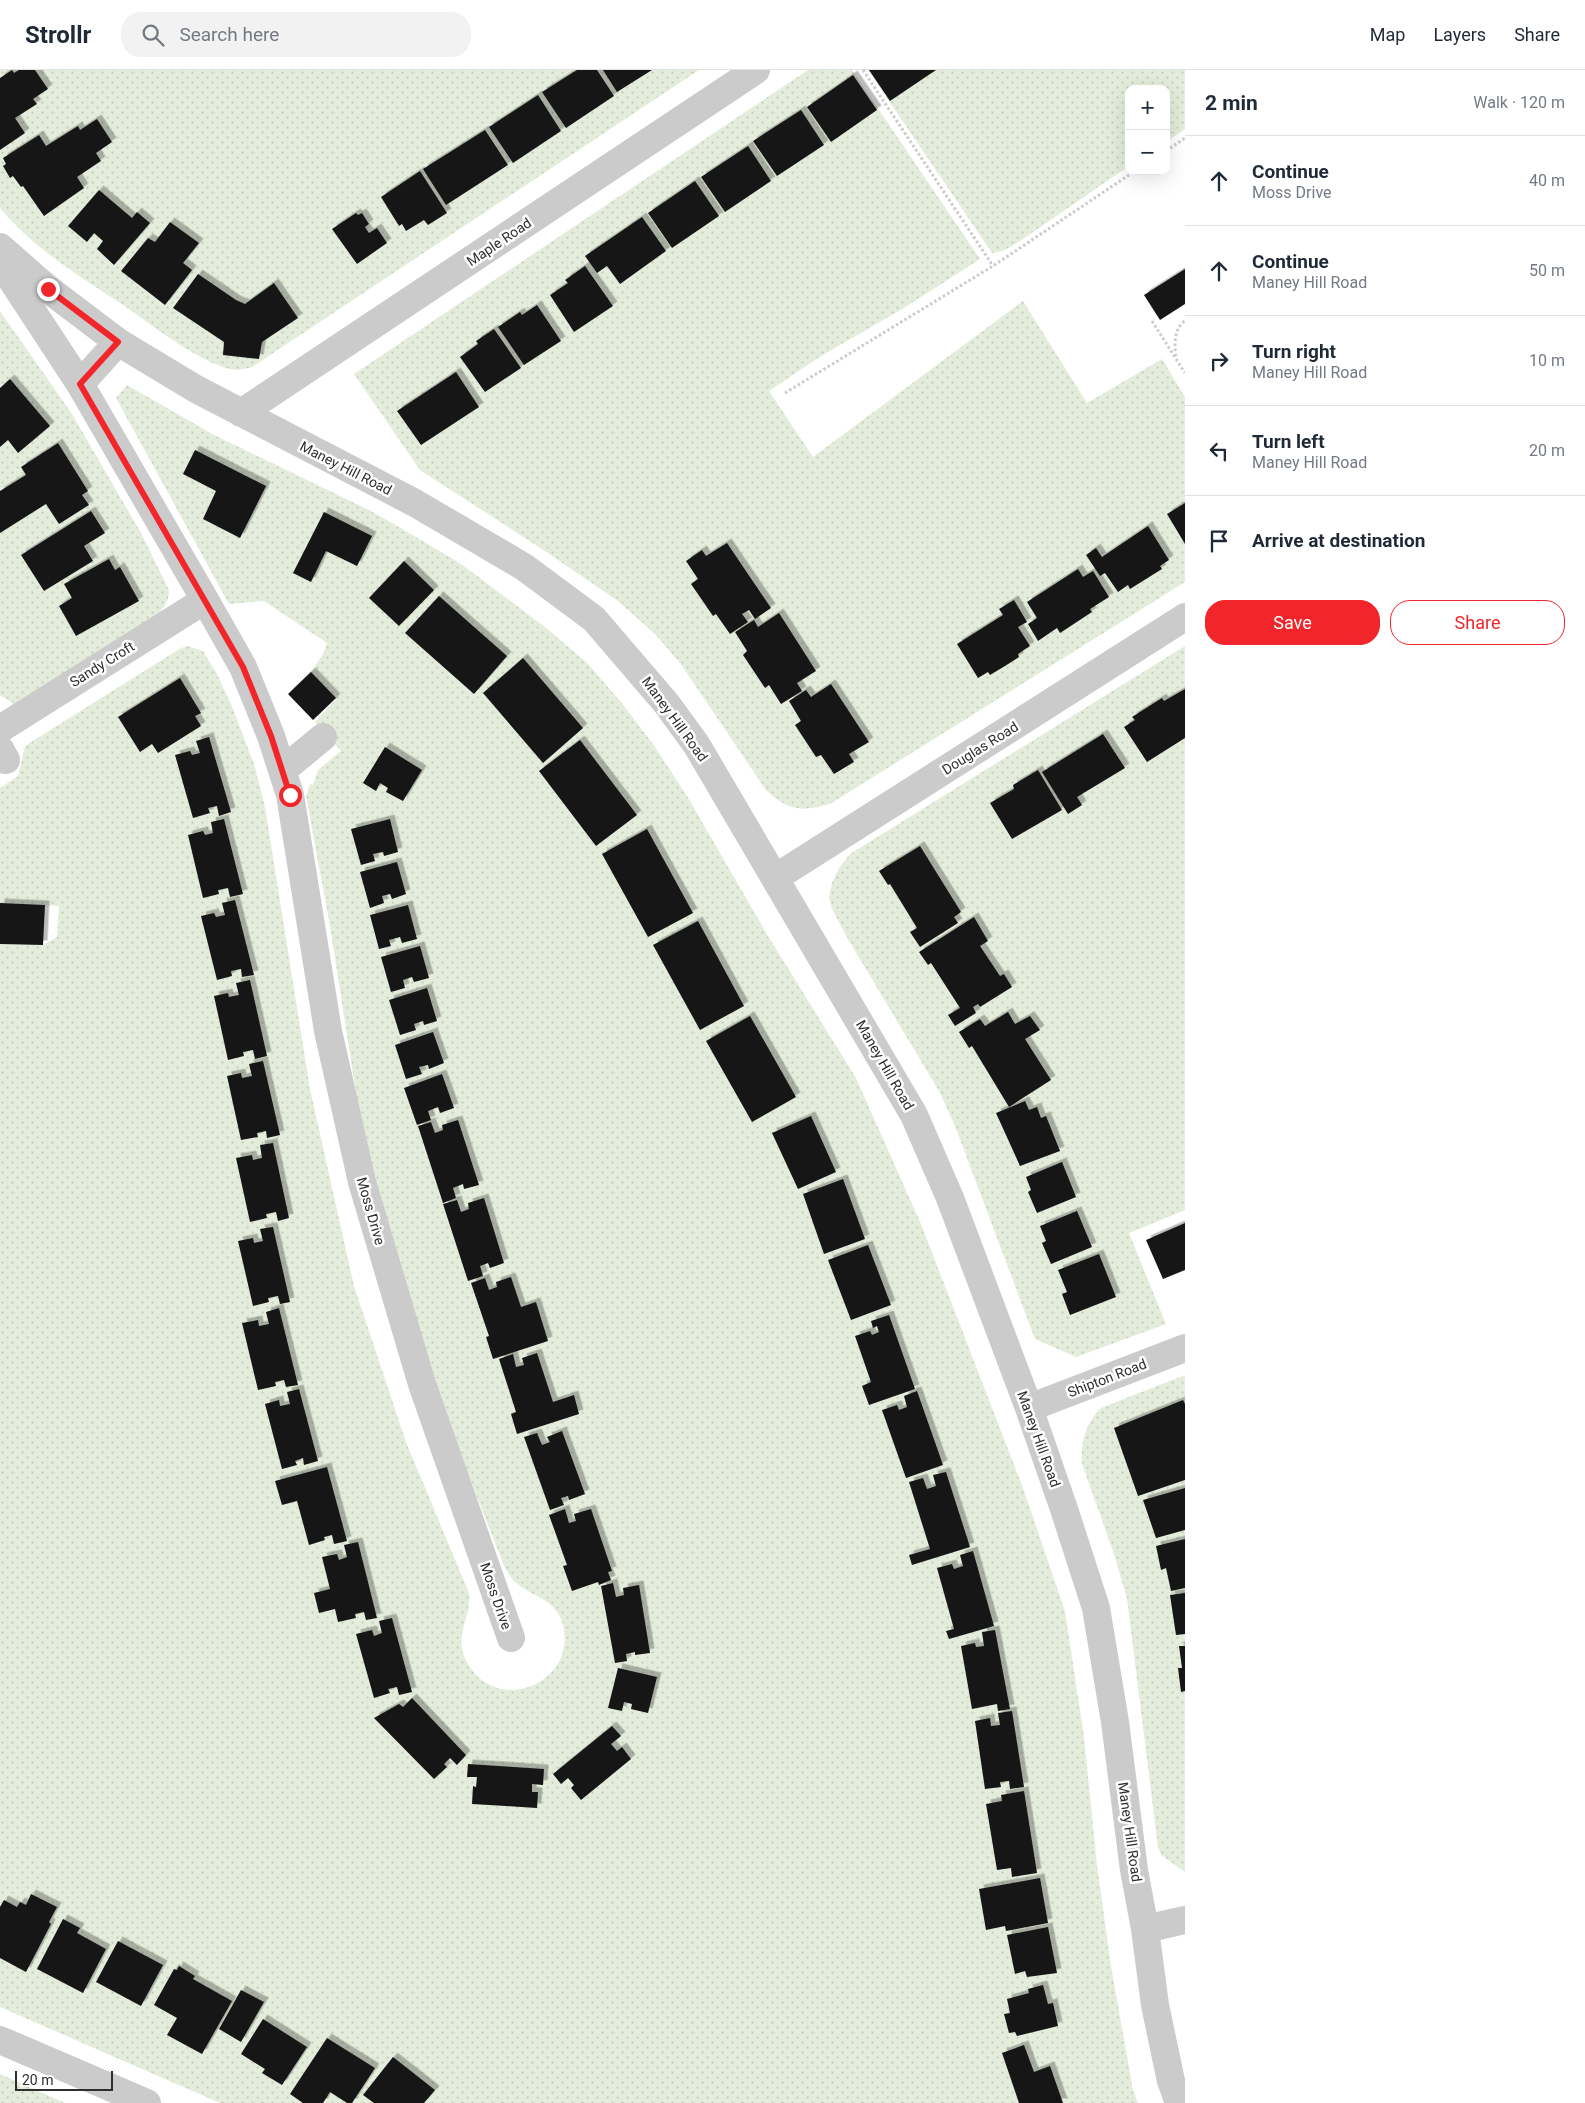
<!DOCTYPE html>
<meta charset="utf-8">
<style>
:root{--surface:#fff;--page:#f2f2f3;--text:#1f2937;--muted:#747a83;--line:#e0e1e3;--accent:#f1252a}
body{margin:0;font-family:Roboto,sans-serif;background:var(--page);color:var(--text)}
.controls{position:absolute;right:15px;top:15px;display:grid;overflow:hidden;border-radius:10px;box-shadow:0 5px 20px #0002}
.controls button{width:45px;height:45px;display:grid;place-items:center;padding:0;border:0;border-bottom:1px solid var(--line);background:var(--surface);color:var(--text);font:25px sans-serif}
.scale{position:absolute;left:15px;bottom:12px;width:98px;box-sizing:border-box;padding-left:5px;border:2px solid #2e2e2e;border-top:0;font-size:14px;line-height:18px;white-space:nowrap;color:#2e2e2e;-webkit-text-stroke:4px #fff;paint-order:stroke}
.stop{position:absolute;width:15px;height:15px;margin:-11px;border:4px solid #f1252a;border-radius:50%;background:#fff}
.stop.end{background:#f1252a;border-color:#fff;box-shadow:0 1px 5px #0008}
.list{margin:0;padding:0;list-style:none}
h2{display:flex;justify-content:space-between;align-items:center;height:65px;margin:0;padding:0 20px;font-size:21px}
h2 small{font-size:16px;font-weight:400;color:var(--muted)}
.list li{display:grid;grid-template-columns:32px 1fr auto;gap:15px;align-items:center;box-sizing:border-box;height:90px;padding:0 20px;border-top:1px solid var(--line)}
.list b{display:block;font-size:19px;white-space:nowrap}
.list p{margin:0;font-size:16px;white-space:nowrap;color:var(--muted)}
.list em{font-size:16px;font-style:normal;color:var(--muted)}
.actions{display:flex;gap:10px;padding:15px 20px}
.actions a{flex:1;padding:11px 0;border:1px solid var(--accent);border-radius:20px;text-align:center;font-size:18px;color:var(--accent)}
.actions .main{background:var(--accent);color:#fff}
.icon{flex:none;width:28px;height:28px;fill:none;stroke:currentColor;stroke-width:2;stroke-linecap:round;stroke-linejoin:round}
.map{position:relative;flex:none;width:1185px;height:2033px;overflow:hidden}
header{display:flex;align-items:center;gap:30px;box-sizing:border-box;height:70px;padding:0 25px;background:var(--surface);border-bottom:1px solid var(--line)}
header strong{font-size:24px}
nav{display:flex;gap:28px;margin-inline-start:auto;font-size:18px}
.search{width:350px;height:45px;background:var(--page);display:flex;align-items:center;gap:12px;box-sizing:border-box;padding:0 18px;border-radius:20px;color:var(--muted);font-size:19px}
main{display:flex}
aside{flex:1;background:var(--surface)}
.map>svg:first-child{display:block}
.grass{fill:url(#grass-dots)}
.building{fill:#151515;filter:url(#shadow)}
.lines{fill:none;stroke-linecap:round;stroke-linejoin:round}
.path{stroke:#cbcbcb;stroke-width:3;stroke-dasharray:2.5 2.5;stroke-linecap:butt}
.minor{stroke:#cbcbcb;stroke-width:28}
.route{stroke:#f1252a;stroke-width:6}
.labels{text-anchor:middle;stroke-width:5;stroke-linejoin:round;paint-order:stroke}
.street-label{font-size:14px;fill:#2e2e2e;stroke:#fff}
</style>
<header>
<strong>Strollr</strong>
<div class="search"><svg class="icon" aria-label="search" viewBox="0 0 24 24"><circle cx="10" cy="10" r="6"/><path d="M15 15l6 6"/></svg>Search here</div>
<nav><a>Map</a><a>Layers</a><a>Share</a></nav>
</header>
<main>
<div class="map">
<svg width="1185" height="2033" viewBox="0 0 1185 2033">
<defs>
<pattern id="grass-dots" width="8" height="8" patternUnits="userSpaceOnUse" patternTransform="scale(1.25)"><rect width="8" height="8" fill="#e4eddb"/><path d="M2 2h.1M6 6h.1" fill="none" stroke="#c4ccbc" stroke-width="1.8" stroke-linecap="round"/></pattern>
<filter id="shadow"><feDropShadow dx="4.5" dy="-4.5" stdDeviation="0" flood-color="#0004"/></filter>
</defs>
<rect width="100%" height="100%" fill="#fff"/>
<!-- grass -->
<path class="grass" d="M0 0H699L252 297C242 300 233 301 223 297 188 284 159 260 129 239 83 208 36 181 0 138Z
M808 0H852L980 189 904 238 821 286 769 321 813 387 1023 231 1087 333 1162 289 1185 327V512L830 734C800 742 789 741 766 720L680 593 655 564 618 531 545 481 420 400 354 304Z
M868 0H1185V59L1166 72V19H1129V96L1020 171 1003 181 992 183Z
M0 241 72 344 141 463 169 520C169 531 165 537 157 544L16 635 0 625Z
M127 315 214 365 371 441 411 464 461 494 545 557 587 593 621 632 653 674 687 726 768 866 856 1008 921 1154 1023 1418 1065 1541 1084 1667 1097 1795 1111 1896 1133 2020 1138 2033H220L0 1937V874L43 875 57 867 59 836 0 833V718L18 706 25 676 181 578 188 576 203 581 217 604 233 639 254 694 265 737 310 1019 354 1216 406 1372 469 1523C472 1545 455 1564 464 1586 492 1652 584 1612 561 1549 553 1528 528 1525 514 1511 510 1507 508 1502 505 1498L431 1310 385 1154 357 1029 329 850 306 726 310 714 313 715 318 700 341 681 315 652 336 629 311 602 323 584 327 573 264 531 229 534 116 328Z
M1185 576V1140L1129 1163 1166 1254 1076 1287 1035 1269 955 1056 939 1021 848 869 832 839 829 827 832 813 839 798 850 784Z
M1185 1305V1802L1161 1785 1158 1777 1127 1529 1115 1487 1082 1394C1080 1374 1086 1352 1101 1338Z
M0 2004 65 2033H0Z"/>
<!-- building -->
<path class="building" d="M12 0 14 3 19 0H35L48 19 33 29 37 34 15 48 25 63 0 80V8Z
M577 0H597L614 26 566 58 542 22Z
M603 0H652L617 22Z
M869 0H936L890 31Z
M853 5 877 40 831 72 807 37Z
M538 25 561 61 513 93 489 57Z
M801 40 824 75 777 106 753 71Z
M97 49 112 72 96 83 101 91 77 107 84 118 44 146 23 116 21 117 13 106 10 108 3 96 6 94 3 88 39 65 46 76 78 56 80 60Z
M485 60 508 95 446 135 423 99Z
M748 76 771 111 725 142 701 107Z
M420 101 447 143 428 155 424 150 406 161 402 154 399 156 381 127Z
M695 111 719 146 672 178 648 143Z
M99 120 132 148 137 142 150 153 114 195 97 179 103 171 94 163 87 172 68 156Z
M356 143 358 145 362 143 369 154 365 157 369 163 377 158 387 173 357 194 332 159Z
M642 147 666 181 620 214 607 196 597 203 585 186Z
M170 152 199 173 183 193 192 200 165 235 121 201 148 168 155 172Z
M585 196 613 236 574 262 550 225 568 213 565 210Z
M1185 199V234L1160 250 1144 225Z
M198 204 236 230 245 234 274 213 298 248 262 272 259 289 223 285 224 272 173 238Z
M537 235 561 271 524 295 498 257 520 242 522 245Z
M494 259 521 298 485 322 460 287 478 274 476 271Z
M456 302 479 337 421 375 397 341Z
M10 309 50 356 18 383 8 370 0 377V318Z
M58 373 88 421 82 425 89 435 59 454 46 434 0 463V421L26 405 21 397Z
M195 380 266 416 240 468 203 449 216 421 183 404Z
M1185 433V474L1167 444Z
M91 441 105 463 84 476 93 491 44 521 21 485Z
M324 442 372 466 357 496 326 481 311 512 293 503Z
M1148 456 1169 490 1160 496 1162 499 1130 519 1128 515 1118 522 1105 503 1100 506 1086 485 1096 478 1102 487Z
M727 473 771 538 755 549 749 540 742 544 748 552 730 564 716 544 713 546 691 514 698 509 686 491 702 480 706 486Z
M109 489 115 500 120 497 139 531 76 566 59 536 72 528 64 514Z
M404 491 434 520 399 556 369 528Z
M1078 499 1083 507 1093 501 1109 527 1090 539 1092 542 1060 563 1057 558 1038 571 1028 554 1037 548 1027 532Z
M439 526 507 586 474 624 405 563Z
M1014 530 1027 552 1018 557 1030 576 1018 584 1019 587 1005 596 990 605 988 602 978 608 957 574 1003 545 999 539Z
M779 543 816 601 797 613 802 621 781 634 769 615 765 618 743 585 747 581 735 562 754 550 758 557Z
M523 588 583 658 543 693 483 623Z
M311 602 336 628 313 650 288 624Z
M180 608 201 643 195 646 201 656 158 683 152 674 140 682 118 647Z
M831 614 869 672 849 684 854 692 834 704 821 685 816 687 795 655 801 651 789 631 806 620 811 627Z
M1185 619V668L1147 692 1124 657 1135 650 1132 647 1162 628 1164 631Z
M1103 664 1125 698 1077 727 1082 735 1068 744 1042 702Z
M209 667 231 742 219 746 217 736 208 738 210 743 193 748 175 685 190 681 192 685 200 683 196 671Z
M580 670 637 745 596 776 539 701Z
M385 677 422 700 403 731 386 722 388 718 380 713 376 721 363 713Z
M1038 700 1062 740 1012 769 990 733 1014 719 1013 715Z
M224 749 243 824 230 827 228 818 218 820 219 824 203 828 188 765 203 761 205 765 213 763 211 752Z
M390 749 398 782 384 786 383 782 373 784 375 791 361 795 351 759Z
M647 759 693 843 648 867 602 784Z
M920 776 961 842 954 847 958 853 920 877 910 862 917 858 890 814 888 815 879 801Z
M397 792 406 824 392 829 390 824 382 826 384 833 370 838 360 802Z
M235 830 254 905 242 907 241 899 231 901 232 906 217 910 201 846 214 843 216 847 225 845 222 833Z
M0 833 45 835 43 875 0 874Z
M408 835 417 869 402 873 400 867 389 870 391 876 379 879 370 845Z
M974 847 988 871 980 876 1000 906 1004 904 1012 917 980 937 978 934 973 937 976 943 955 956 948 945 960 938 931 893 928 895 919 882Z
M698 851 744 936 700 960 653 875Z
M420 876 429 908 414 912 412 907 403 910 405 918 391 922 381 887Z
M250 910 267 986 255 989 253 980 243 982 244 986 228 990 214 926 228 923 229 927 239 925 236 913Z
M427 918 437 951 424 955 423 951 414 954 416 960 400 965 389 930Z
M1008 942 1015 954 1030 946 1040 960 1025 969 1051 1010 1009 1037 972 976 969 978 959 962 980 949 985 956Z
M750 946 796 1027 752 1052 706 971Z
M433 962 444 993 429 999 428 995 419 997 422 1004 406 1009 395 975Z
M263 991 280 1065 267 1068 266 1061 257 1063 258 1067 241 1070 227 1006 241 1003 242 1008 252 1006 249 994Z
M442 1004 454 1038 440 1043 438 1037 428 1041 431 1050 417 1055 404 1018Z
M1025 1031 1029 1040 1037 1037 1041 1048 1046 1046 1060 1081 1020 1096 996 1043Z
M811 1046 836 1102 798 1119 772 1063Z
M458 1050 479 1115 464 1119 463 1114 453 1118 456 1128 443 1133 418 1056 431 1052 435 1063 443 1060 442 1055Z
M273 1073 289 1148 278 1151 276 1142 266 1144 267 1148 250 1152 236 1088 252 1085 253 1090 262 1088 260 1075Z
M1062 1092 1076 1127 1037 1143 1028 1122 1031 1120 1026 1107Z
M843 1109 865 1169 824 1184 803 1124Z
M484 1128 504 1193 490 1198 488 1193 480 1196 483 1206 468 1211 443 1134 457 1130 461 1142 469 1139 468 1133Z
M1077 1141 1092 1177 1051 1194 1042 1173 1046 1171 1040 1156Z
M1185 1153V1200L1163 1209 1146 1170Z
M273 1157 290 1232 280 1234 278 1226 268 1228 269 1232 253 1236 238 1171 253 1168 254 1173 263 1171 260 1159Z
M868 1175 891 1235 851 1250 828 1190Z
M1099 1184 1116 1227 1070 1245 1062 1224 1067 1222 1058 1200Z
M511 1207 521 1237 536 1232 548 1271 493 1289 486 1267 489 1266 471 1213 485 1208 489 1220 497 1217 496 1212Z
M279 1238 298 1315 286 1317 284 1310 275 1312 276 1316 258 1320 242 1253 258 1250 259 1256 269 1254 266 1242Z
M889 1245 915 1319 869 1335 862 1316 871 1312 855 1266 870 1261 872 1265 879 1262 877 1256 873 1258 871 1251Z
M537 1283 553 1332 574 1325 579 1344 517 1364 511 1344 516 1342 499 1289 513 1284 516 1297 524 1295 522 1288Z
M299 1319 318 1391 304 1395 303 1388 295 1391 297 1395 282 1399 265 1334 279 1330 280 1336 290 1334 287 1322Z
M917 1321 943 1395 906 1408 882 1340 897 1335 899 1340 907 1337 904 1326Z
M1183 1330 1185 1334V1410L1138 1426 1114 1358Z
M562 1361 585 1424 569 1430 568 1426 561 1428 564 1435 550 1440 524 1367 537 1363 542 1375 550 1372 547 1367Z
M327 1397 347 1471 334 1474 332 1465 324 1467 325 1470 309 1475 297 1431 282 1435 275 1411Z
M946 1402 970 1477 912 1495 909 1485 930 1479 909 1412 923 1408 927 1419 936 1416 933 1405Z
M1185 1418V1460L1156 1468 1143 1430Z
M565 1439 569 1453 576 1451 574 1444 591 1439 612 1501 608 1502 611 1510 599 1515 598 1512 572 1521 563 1496 567 1495 549 1445Z
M1185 1469V1518L1171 1521 1166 1498 1161 1500 1156 1476Z
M358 1472 377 1548 366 1550 364 1542 355 1544 356 1548 338 1552 335 1539 319 1543 314 1523 330 1519 322 1487 337 1484 339 1490 347 1487 344 1475Z
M973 1481 994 1556 949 1569 946 1561 954 1559 937 1498 952 1494 954 1499 963 1496 960 1485Z
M613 1513 616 1527 624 1525 623 1518 639 1515 650 1583 635 1585V1582L626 1584 627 1591 615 1593 601 1516Z
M1185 1523V1564L1176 1565 1170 1525Z
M392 1548 412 1622 399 1625 397 1617 388 1619 390 1623 374 1628 356 1564 372 1560 374 1566 382 1563 379 1551Z
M995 1560 1010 1639 998 1641 997 1634 972 1639 961 1576 975 1573 976 1577 984 1576 982 1562Z
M1179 1576H1185V1621L1181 1622 1178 1598H1182Z
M618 1598 657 1607 648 1643 631 1639 632 1634 624 1632 622 1641 608 1638Z
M412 1628 466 1685 457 1695 450 1688 444 1694 447 1697 434 1709 374 1648 399 1634 403 1637Z
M1012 1641 1024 1717 1010 1719 1009 1711 1000 1712 1001 1717 985 1719 975 1651 990 1648 991 1656 1000 1655 998 1643Z
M612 1656 621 1666 611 1674 617 1681 622 1677 631 1689 581 1730 571 1718 574 1715 568 1708 561 1714 553 1704Z
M468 1694 544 1699 543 1715 532 1714V1722H538L537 1738 472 1734 473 1716 476 1717 477 1707H467Z
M1024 1721 1037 1803 1012 1807 1011 1798 997 1800 986 1734 1002 1731 1001 1725Z
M1040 1808 1048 1853 1006 1861 1005 1856 986 1860 979 1819Z
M31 1824 57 1837 49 1852 51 1854 26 1902 0 1888V1837L4 1830 17 1837 20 1832 26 1835Z
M63 1849 80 1858 77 1863 106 1879 83 1923 37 1899Z
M1048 1857 1057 1903 1027 1907 1025 1901 1015 1904 1007 1865Z
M118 1871 163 1895 141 1936 96 1912Z
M179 1896 195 1906 193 1909 232 1931 202 1984 167 1965 177 1948 154 1935 174 1899 177 1900Z
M1043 1915 1048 1934 1053 1933 1058 1956 1017 1966 1015 1962 1009 1963 1004 1944 1010 1943 1007 1929 1029 1923 1028 1919Z
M241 1920 264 1932 241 1972 219 1959Z
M263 1949 307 1977 282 2015 262 2003 265 1999 241 1984Z
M327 1968 375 1998 352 2033H347L330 2022 323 2033H303L290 2024Z
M1024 1975 1034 2002 1050 1996 1063 2033H1019L1002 1983Z
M393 1987 435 2020 424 2033H374L363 2025Z"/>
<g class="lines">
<!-- path -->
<path class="path" d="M863 0 993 196
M1166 81 1185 68
M1152 251 1185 303
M1176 286C1174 275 1174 258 1185 251
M785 323 993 196 1135 101"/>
<!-- minor -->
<path class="minor" d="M0 177 48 219 118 272 196 319 415 433 524 497 594 549 666 633 696 674 914 1045 950 1128 1029 1338 1064 1439 1096 1538 1115 1652 1134 1800 1145 1859 1155 1935 1171 2011 1179 2033
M0 192 80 314 205 530 243 597 271 666 290 725 328 961 362 1112 422 1314 511 1568
M80 314 118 272
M241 343 756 0
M0 659 205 530
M0 679 6 690
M283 700 323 667
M775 808 1185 547
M1029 1338 1185 1278
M1145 1859 1185 1850
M0 1970 147 2033"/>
</g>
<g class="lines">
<!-- route -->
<path class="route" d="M48 219 118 272 80 314 243 597 271 666 290 725"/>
</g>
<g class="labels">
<!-- street labels -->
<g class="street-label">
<text transform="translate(499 172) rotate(-34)" y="5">Maple Road</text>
<text transform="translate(346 398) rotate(27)" y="5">Maney Hill Road</text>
<text transform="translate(102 594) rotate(-32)" y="5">Sandy Croft</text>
<text transform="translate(675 649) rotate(54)" y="5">Maney Hill Road</text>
<text transform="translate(980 678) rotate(-32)" y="5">Douglas Road</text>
<text transform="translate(885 995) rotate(60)" y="5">Maney Hill Road</text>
<text transform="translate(371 1141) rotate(74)" y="5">Moss Drive</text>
<text transform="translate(1107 1308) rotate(-21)" y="5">Shipton Road</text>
<text transform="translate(1039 1369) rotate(70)" y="5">Maney Hill Road</text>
<text transform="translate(496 1526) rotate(71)" y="5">Moss Drive</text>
<text transform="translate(1130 1762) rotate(82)" y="5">Maney Hill Road</text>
</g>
</g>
</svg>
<div class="controls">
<button>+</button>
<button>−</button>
</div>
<div class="scale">20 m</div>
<div class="stop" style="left:290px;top:725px"></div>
<div class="stop end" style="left:48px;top:219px"></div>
</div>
<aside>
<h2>2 min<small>Walk · 120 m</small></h2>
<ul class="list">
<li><svg class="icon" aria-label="ahead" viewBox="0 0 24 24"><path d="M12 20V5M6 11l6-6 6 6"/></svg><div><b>Continue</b><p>Moss Drive</p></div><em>40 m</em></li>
<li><svg class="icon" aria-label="ahead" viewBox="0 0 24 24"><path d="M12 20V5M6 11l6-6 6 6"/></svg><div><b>Continue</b><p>Maney Hill Road</p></div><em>50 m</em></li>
<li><svg class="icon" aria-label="right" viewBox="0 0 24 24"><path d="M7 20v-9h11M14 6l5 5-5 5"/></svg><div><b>Turn right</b><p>Maney Hill Road</p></div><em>10 m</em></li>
<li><svg class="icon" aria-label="left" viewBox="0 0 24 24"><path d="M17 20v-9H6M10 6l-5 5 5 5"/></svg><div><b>Turn left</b><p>Maney Hill Road</p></div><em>20 m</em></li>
<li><svg class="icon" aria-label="arrive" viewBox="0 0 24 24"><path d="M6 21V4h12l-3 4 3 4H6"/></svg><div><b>Arrive at destination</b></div></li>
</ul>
<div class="actions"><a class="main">Save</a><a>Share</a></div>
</aside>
</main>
